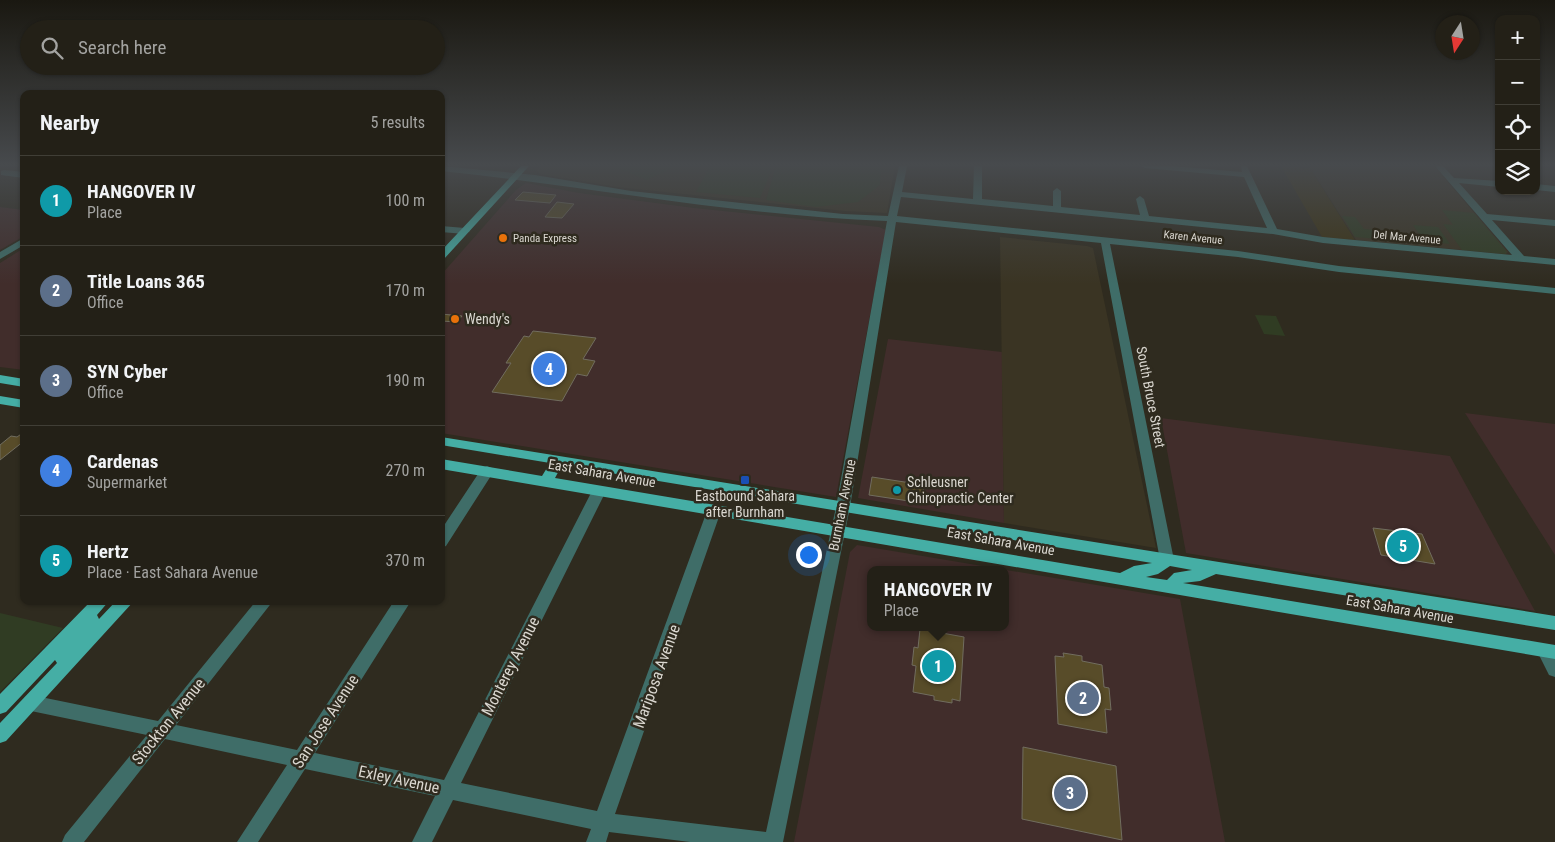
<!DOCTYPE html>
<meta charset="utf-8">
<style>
:root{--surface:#232017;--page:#2b2820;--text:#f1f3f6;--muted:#a3a3a1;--line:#403e36;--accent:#57c9e2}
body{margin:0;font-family:"Roboto Condensed",sans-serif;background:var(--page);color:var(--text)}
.controls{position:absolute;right:15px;top:15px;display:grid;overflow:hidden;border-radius:10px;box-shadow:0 1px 4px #0004}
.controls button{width:45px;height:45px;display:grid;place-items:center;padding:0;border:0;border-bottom:1px solid var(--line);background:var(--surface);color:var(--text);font:25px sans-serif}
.compass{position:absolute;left:1435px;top:15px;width:45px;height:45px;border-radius:50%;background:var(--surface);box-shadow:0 1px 4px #0004;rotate:192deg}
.you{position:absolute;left:808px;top:554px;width:18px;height:18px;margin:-12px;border:4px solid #fff;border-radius:50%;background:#1a73e8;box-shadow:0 0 0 8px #1a73e833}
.badge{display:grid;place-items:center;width:32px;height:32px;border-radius:50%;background:var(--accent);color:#fff;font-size:16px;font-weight:700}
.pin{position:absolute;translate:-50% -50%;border:2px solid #fff;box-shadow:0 1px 5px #0006}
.popup{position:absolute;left:867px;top:566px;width:142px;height:65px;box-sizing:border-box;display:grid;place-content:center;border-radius:10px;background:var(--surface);filter:drop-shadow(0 1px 4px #0005);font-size:16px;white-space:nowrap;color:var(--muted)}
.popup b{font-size:19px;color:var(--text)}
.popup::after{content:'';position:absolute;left:50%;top:100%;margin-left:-10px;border:10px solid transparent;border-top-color:var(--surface)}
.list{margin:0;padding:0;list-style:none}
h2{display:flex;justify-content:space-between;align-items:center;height:65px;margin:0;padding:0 20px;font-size:21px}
h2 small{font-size:16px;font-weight:400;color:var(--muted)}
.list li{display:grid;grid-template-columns:32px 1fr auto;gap:15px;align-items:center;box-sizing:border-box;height:90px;padding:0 20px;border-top:1px solid var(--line)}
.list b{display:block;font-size:19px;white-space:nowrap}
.list p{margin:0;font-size:16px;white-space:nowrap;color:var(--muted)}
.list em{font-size:16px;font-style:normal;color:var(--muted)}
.icon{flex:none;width:28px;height:28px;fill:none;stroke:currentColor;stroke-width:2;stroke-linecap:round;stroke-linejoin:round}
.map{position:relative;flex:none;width:1555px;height:842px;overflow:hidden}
.search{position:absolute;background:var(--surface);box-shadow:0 1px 4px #0004;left:20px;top:20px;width:425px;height:55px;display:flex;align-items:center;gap:12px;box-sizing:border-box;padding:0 18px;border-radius:28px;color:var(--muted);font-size:19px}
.panel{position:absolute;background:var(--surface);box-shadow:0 1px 4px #0004;left:20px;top:90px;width:425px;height:515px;border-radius:10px}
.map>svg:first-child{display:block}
.commercial{fill:#412d2b;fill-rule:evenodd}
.built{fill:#3a3423}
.green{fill:#303c23}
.sand{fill:#3b3212}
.building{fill:#584c29;stroke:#716d5f}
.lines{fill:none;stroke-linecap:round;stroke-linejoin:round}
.minor{fill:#3f6d68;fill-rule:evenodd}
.major{fill:#45aea5;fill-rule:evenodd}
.food-dot{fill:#e8710a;stroke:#2f2b1f;stroke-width:2}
.transit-dot{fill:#1a4fb4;stroke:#2f2b1f;stroke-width:2}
.culture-dot{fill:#0f9aa8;stroke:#2f2b1f;stroke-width:2}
.labels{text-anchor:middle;stroke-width:5;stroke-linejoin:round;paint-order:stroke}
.far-street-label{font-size:11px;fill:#dad7d0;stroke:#2f2b1f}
.far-poi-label{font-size:11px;fill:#dad7d0;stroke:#2f2b1f;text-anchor:start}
.poi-label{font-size:14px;fill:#dad7d0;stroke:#2f2b1f;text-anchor:start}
.street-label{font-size:14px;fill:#dad7d0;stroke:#2f2b1f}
.near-street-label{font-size:16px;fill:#dad7d0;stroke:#2f2b1f}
</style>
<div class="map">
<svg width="1555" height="842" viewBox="0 0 1555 842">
<rect width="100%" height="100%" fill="#2f2b1f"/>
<!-- commercial -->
<path class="commercial" d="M526 183 579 193 694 208 879 227 886 230 836 497 441 433V275L516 190Z
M0 207 24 210V236L0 250Z
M24 248V370L0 367V263Z
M888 339 1002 352 1004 523 858 498Z
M1465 413 1555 424V555Z
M1161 418 1450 456 1535 611 1186 553Z
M857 545 1180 599 1225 842H794L850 552ZM870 570H1006V627H870Z"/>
<!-- built -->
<path class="built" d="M540 166H895L887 213 845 211 617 187 540 174 537 170Z
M1309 166H1434L1508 252 1506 254 1356 240Z
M1000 237 1087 246 1093 248 1156 548 1004 523Z"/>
<!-- green -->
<path class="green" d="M613 166H676L647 180Z
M710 166H773L760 198 696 192Z
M776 166H881L880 185 858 202 816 207 766 200Z
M1442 210 1474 213 1507 252 1505 254 1462 250 1443 224 1453 225Z
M1342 216 1355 217 1364 229 1387 231 1394 240 1355 237Z
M1413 225 1438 227 1450 244 1424 241Z
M1255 315 1276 316 1285 336 1264 334Z
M0 613 63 628 0 692Z"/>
<!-- sand -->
<path class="sand" d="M1281 166 1310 168 1355 240 1322 237Z"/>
<!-- building -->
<path class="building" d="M523 192 556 195 550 203 515 200Z
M557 202 574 204 562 218 545 217Z
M441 314 462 316 457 322 441 321Z
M533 331 596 338 583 359 595 361 587 376 577 374 562 401 492 392 511 363H506L524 336 529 337Z
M24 432V441L0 460V445L11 436 17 437Z
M872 477 924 485 922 503 869 495Z
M1373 528 1422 534 1435 564 1381 555Z
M920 629 964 637 960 701 952 699V703L934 700V696L913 692 916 666 912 665 914 647 918 648Z
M1063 653 1082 656V661L1102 665 1104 687 1109 688 1111 710 1105 709 1107 733 1058 724 1055 656 1064 657Z
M1023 747 1116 766 1122 840 1022 819Z"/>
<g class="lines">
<!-- minor -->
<path class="minor" d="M441 166 535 175 631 191 843 214 888 216 899 166H907L902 192 973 199 974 166H982V199L1053 206V191L1057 188 1061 191V207L1140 215 1136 199 1140 196 1144 199 1149 216 1267 228 1244 177 1145 168 1141 166H1172L1242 172 1241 166H1247L1277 229 1323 237 1512 255 1435 166H1443L1454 178 1499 181V187L1459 183 1487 214 1555 220V226L1492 220 1524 256 1555 259V265L1323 243 1273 234 901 197 897 216 1238 251 1339 266 1555 288V294L1339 272 1238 257 1110 244 1174 560 1172 564 1167 566 1162 564 1160 560 1101 243 896 222 850 507 783 842H690L609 832 606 842H586L591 829 453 800 432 842H412L435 796 305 769 258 842H237L287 765 165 739 84 842H62L65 835 147 735 31 711 25 709 22 703 25 697 31 695 158 721 256 601H273L176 725 297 750 394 601H411L315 753 444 780 592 491 594 487H604L606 491 461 783 597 811 707 511 709 507 714 506 719 507 721 511 615 814 766 832 836 507 887 221C737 216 590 186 441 171Z
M4 170 24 172V178L1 175V171Z
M1536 184 1555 186V192L1536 190Z
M441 226 465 228 470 231 465 234 441 232Z
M24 238V245L0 259V252Z
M487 466 492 468 494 471 446 546 441 548V530L482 468Z
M1545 644 1551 646 1555 654V677L1549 675 1537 651 1539 646Z"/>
<!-- major -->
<path class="major" d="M521 166H529L444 259 441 260V251Z
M0 375 24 379V387L0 383Z
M0 396 24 400V408L0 404Z
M441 437 1555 616V630L1216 574 1200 581 1183 583 1555 645V659L441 469V459L542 476 550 463 441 445ZM562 465 1152 563 1134 566 1120 573 555 478ZM1170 566 1192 570 1174 573 1167 580 1146 577 1158 574Z
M91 601H109L97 615 99 619 116 601H134L6 741 0 743V723L57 663 55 660 6 712 0 714V694Z"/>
</g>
<!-- sky -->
<linearGradient id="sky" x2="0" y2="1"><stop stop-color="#1a1811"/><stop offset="0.58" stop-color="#474a4d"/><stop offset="1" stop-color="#474a4d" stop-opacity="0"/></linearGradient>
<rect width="1555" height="284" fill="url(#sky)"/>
<!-- markers -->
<g class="food-dot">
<circle cx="503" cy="238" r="5"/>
<circle cx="455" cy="319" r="5"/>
</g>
<rect class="transit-dot" x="740" y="475" width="10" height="10" rx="2.5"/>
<circle class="culture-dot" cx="897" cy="490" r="5"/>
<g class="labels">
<!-- far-street labels -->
<g class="far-street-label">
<text transform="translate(1193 237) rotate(6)" y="4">Karen Avenue</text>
<text transform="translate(1407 237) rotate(5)" y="4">Del Mar Avenue</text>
</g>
<!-- far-poi labels -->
<g class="far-poi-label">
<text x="513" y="242">Panda Express</text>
</g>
<!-- poi labels -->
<g class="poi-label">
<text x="465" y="324">Wendy's</text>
<text x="907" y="487">Schleusner<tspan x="907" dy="16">Chiropractic Center</tspan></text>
<text x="745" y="501" text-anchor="middle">Eastbound Sahara<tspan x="745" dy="16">after Burnham</tspan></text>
</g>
<!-- street labels -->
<g class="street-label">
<text transform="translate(1151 397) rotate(79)" y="5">South Bruce Street</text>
<text transform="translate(602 473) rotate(10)" y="5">East Sahara Avenue</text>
<text transform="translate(842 505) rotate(-79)" y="5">Burnham Avenue</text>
<text transform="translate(1001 541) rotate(10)" y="5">East Sahara Avenue</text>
<text transform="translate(1400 609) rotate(10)" y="5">East Sahara Avenue</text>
</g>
<!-- near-street labels -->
<g class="near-street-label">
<text transform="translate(510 666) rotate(-63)" y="6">Monterey Avenue</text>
<text transform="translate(656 676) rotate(-70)" y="6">Mariposa Avenue</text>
<text transform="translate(168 721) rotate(-51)" y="6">Stockton Avenue</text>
<text transform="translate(325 721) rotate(-57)" y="6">San Jose Avenue</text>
<text transform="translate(399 779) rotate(12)" y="6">Exley Avenue</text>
</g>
</g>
</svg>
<div class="controls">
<button>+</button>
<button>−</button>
<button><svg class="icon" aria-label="locate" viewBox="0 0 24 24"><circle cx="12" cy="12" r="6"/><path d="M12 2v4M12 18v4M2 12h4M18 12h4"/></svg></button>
<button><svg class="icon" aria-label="layers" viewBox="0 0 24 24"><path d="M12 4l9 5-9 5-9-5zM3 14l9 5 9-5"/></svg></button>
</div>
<svg class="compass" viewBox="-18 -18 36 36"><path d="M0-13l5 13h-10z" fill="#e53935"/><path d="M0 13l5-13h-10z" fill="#a3a3a1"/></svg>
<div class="you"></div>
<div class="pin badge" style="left:938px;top:666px;background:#0f9aa8">1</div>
<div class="popup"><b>HANGOVER IV</b>Place</div>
<div class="pin badge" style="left:1083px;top:698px;background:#5c6f8a">2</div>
<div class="pin badge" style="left:1070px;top:793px;background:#5c6f8a">3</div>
<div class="pin badge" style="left:549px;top:369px;background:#3f7fe0">4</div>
<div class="pin badge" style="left:1403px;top:546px;background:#0f9aa8">5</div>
<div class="search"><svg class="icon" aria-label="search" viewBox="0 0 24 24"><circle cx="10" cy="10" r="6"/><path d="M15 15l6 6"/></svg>Search here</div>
<section class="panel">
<h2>Nearby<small>5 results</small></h2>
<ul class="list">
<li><span class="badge" style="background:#0f9aa8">1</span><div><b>HANGOVER IV</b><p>Place</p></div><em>100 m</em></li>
<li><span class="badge" style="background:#5c6f8a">2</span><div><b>Title Loans 365</b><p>Office</p></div><em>170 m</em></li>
<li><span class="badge" style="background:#5c6f8a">3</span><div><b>SYN Cyber</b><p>Office</p></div><em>190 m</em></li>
<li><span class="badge" style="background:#3f7fe0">4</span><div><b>Cardenas</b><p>Supermarket</p></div><em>270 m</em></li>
<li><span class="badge" style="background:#0f9aa8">5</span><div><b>Hertz</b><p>Place · East Sahara Avenue</p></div><em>370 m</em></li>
</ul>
</section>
</div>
